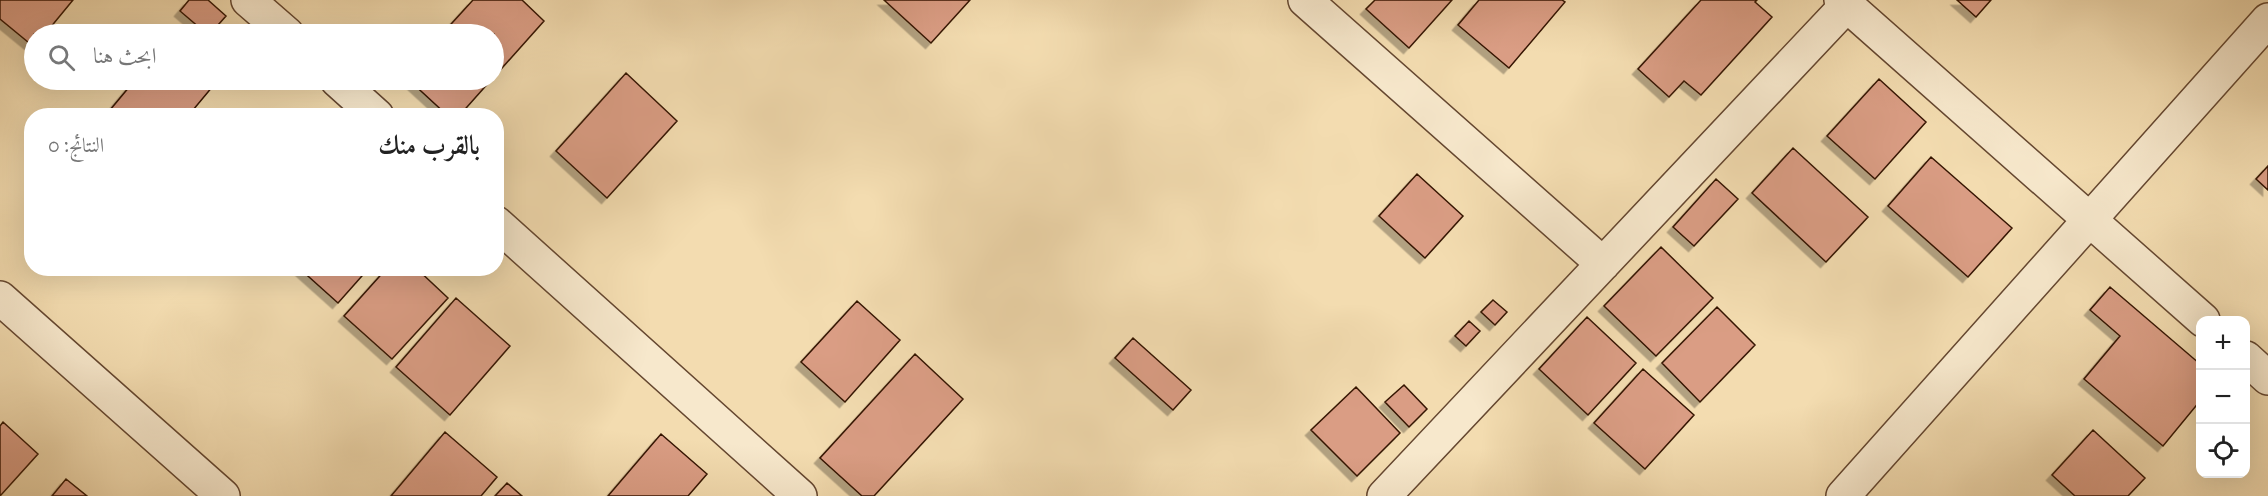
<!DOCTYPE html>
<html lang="ar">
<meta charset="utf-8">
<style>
:root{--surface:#fff;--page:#f6f6f6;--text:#222;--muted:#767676;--line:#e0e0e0}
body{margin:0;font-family:"IM FELL Great Primer",Amiri,serif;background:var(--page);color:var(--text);direction:rtl}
.controls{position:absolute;right:18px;bottom:18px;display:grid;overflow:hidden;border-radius:12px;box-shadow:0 6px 24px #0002}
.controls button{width:54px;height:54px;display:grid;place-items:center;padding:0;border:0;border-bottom:2px solid var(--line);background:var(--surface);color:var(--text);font:30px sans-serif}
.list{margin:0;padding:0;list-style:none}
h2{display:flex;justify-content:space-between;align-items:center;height:78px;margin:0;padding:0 24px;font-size:26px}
h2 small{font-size:20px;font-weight:400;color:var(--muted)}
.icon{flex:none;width:33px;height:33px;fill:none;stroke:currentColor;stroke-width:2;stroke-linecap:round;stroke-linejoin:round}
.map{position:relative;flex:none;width:2268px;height:496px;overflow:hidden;direction:ltr}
.search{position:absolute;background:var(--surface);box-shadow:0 6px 24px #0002;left:24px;top:24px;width:480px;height:66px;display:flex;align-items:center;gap:15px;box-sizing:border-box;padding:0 21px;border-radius:33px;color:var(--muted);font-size:22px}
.panel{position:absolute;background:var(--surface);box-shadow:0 6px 24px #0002;left:24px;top:108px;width:480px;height:168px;border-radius:24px;direction:rtl}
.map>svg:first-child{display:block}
.building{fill:#da9d84;stroke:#361505;stroke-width:1.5;filter:url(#shadow)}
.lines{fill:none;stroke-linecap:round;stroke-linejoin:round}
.street-casing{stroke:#654730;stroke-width:36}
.street{stroke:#f7e8cc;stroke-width:33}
</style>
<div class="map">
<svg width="2268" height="496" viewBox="0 0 2268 496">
<defs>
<filter id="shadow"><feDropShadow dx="-5.5" dy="5.5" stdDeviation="0" flood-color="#0004"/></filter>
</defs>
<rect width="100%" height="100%" fill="#f3dcb0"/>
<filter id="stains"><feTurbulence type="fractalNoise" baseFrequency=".00333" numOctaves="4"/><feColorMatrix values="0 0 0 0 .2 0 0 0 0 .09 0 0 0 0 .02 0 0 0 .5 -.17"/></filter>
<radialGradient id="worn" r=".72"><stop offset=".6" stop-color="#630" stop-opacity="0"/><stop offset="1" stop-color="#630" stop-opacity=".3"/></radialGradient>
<!-- building -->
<path class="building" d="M0 0H73L45 34H34V47L0 19Z
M189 0H208L226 16 210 34H207L180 11Z
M473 0H522L544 21 494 77V34H442Z
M884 0H970L931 43Z
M1375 0H1452L1409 48 1366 9Z
M1479 0H1562L1565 2 1509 68 1458 25Z
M1701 0H1757L1755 2 1772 17 1701 95 1684 81 1669 97 1638 69Z
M1957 0H1991L1976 17Z
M178 27 187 34H172Z
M626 73 677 121 607 198 556 151Z
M1879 79 1926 122 1875 179 1827 136Z
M135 80H218L188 116H117L110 110Z
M409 80H491L459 116H448Z
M1793 148 1868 217 1826 262 1752 193Z
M1931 157 2012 228 1968 277 1888 206Z
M2268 166V190L2256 179Z
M1417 174 1463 216 1425 258 1379 216Z
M1716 179 1738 199 1694 246 1673 227Z
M1661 247 1713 298 1656 356 1604 306Z
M299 268H369L338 303Z
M387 268H416L448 298 392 359 344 316Z
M2110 287 2200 364V401L2163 446 2084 379 2120 336 2090 310Z
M456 298 510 346 450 415 396 367Z
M1493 300 1507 312 1495 325 1481 312Z
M857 301 900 340 845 402 801 362Z
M1717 307 1755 345 1700 402 1662 363Z
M1587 317 1636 363 1588 415 1539 369Z
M1469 321 1480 331 1466 346 1455 336Z
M1133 338 1191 390 1173 410 1115 358Z
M915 354 963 399 874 496H862L820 458Z
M1643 369 1694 415 1645 469 1594 423Z
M1404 385 1427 409 1409 427 1385 402Z
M1356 387 1400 433 1357 476 1311 430Z
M3 422 38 454 0 496V426Z
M2093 430 2145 478 2128 496H2075L2052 475Z
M445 432 497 477 481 496H391Z
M661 434 707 474 688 496H608Z
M66 479 87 496H52Z
M507 483 522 496H495Z"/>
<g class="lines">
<defs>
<path id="street" d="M248 0 287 34
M1305 0 1603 264
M1841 0 2203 320
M337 80 377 116
M496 223 800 496
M0 298 223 496
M2246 358 2268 378
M1384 496 1847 5
M1843 496 2268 20"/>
</defs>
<!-- street casing -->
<use href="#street" class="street-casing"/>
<!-- street -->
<use href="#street" class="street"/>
</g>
<rect width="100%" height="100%" filter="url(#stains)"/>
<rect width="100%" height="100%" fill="url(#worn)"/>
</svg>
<div class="controls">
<button>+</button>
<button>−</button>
<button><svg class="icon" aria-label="locate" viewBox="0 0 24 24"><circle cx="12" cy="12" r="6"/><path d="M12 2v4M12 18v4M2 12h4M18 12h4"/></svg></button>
</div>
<div class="search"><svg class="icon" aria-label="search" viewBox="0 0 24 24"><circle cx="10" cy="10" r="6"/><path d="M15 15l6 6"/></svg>ابحث هنا</div>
<section class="panel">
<h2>بالقرب منك<small>النتائج: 0</small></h2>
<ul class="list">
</ul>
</section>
</div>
